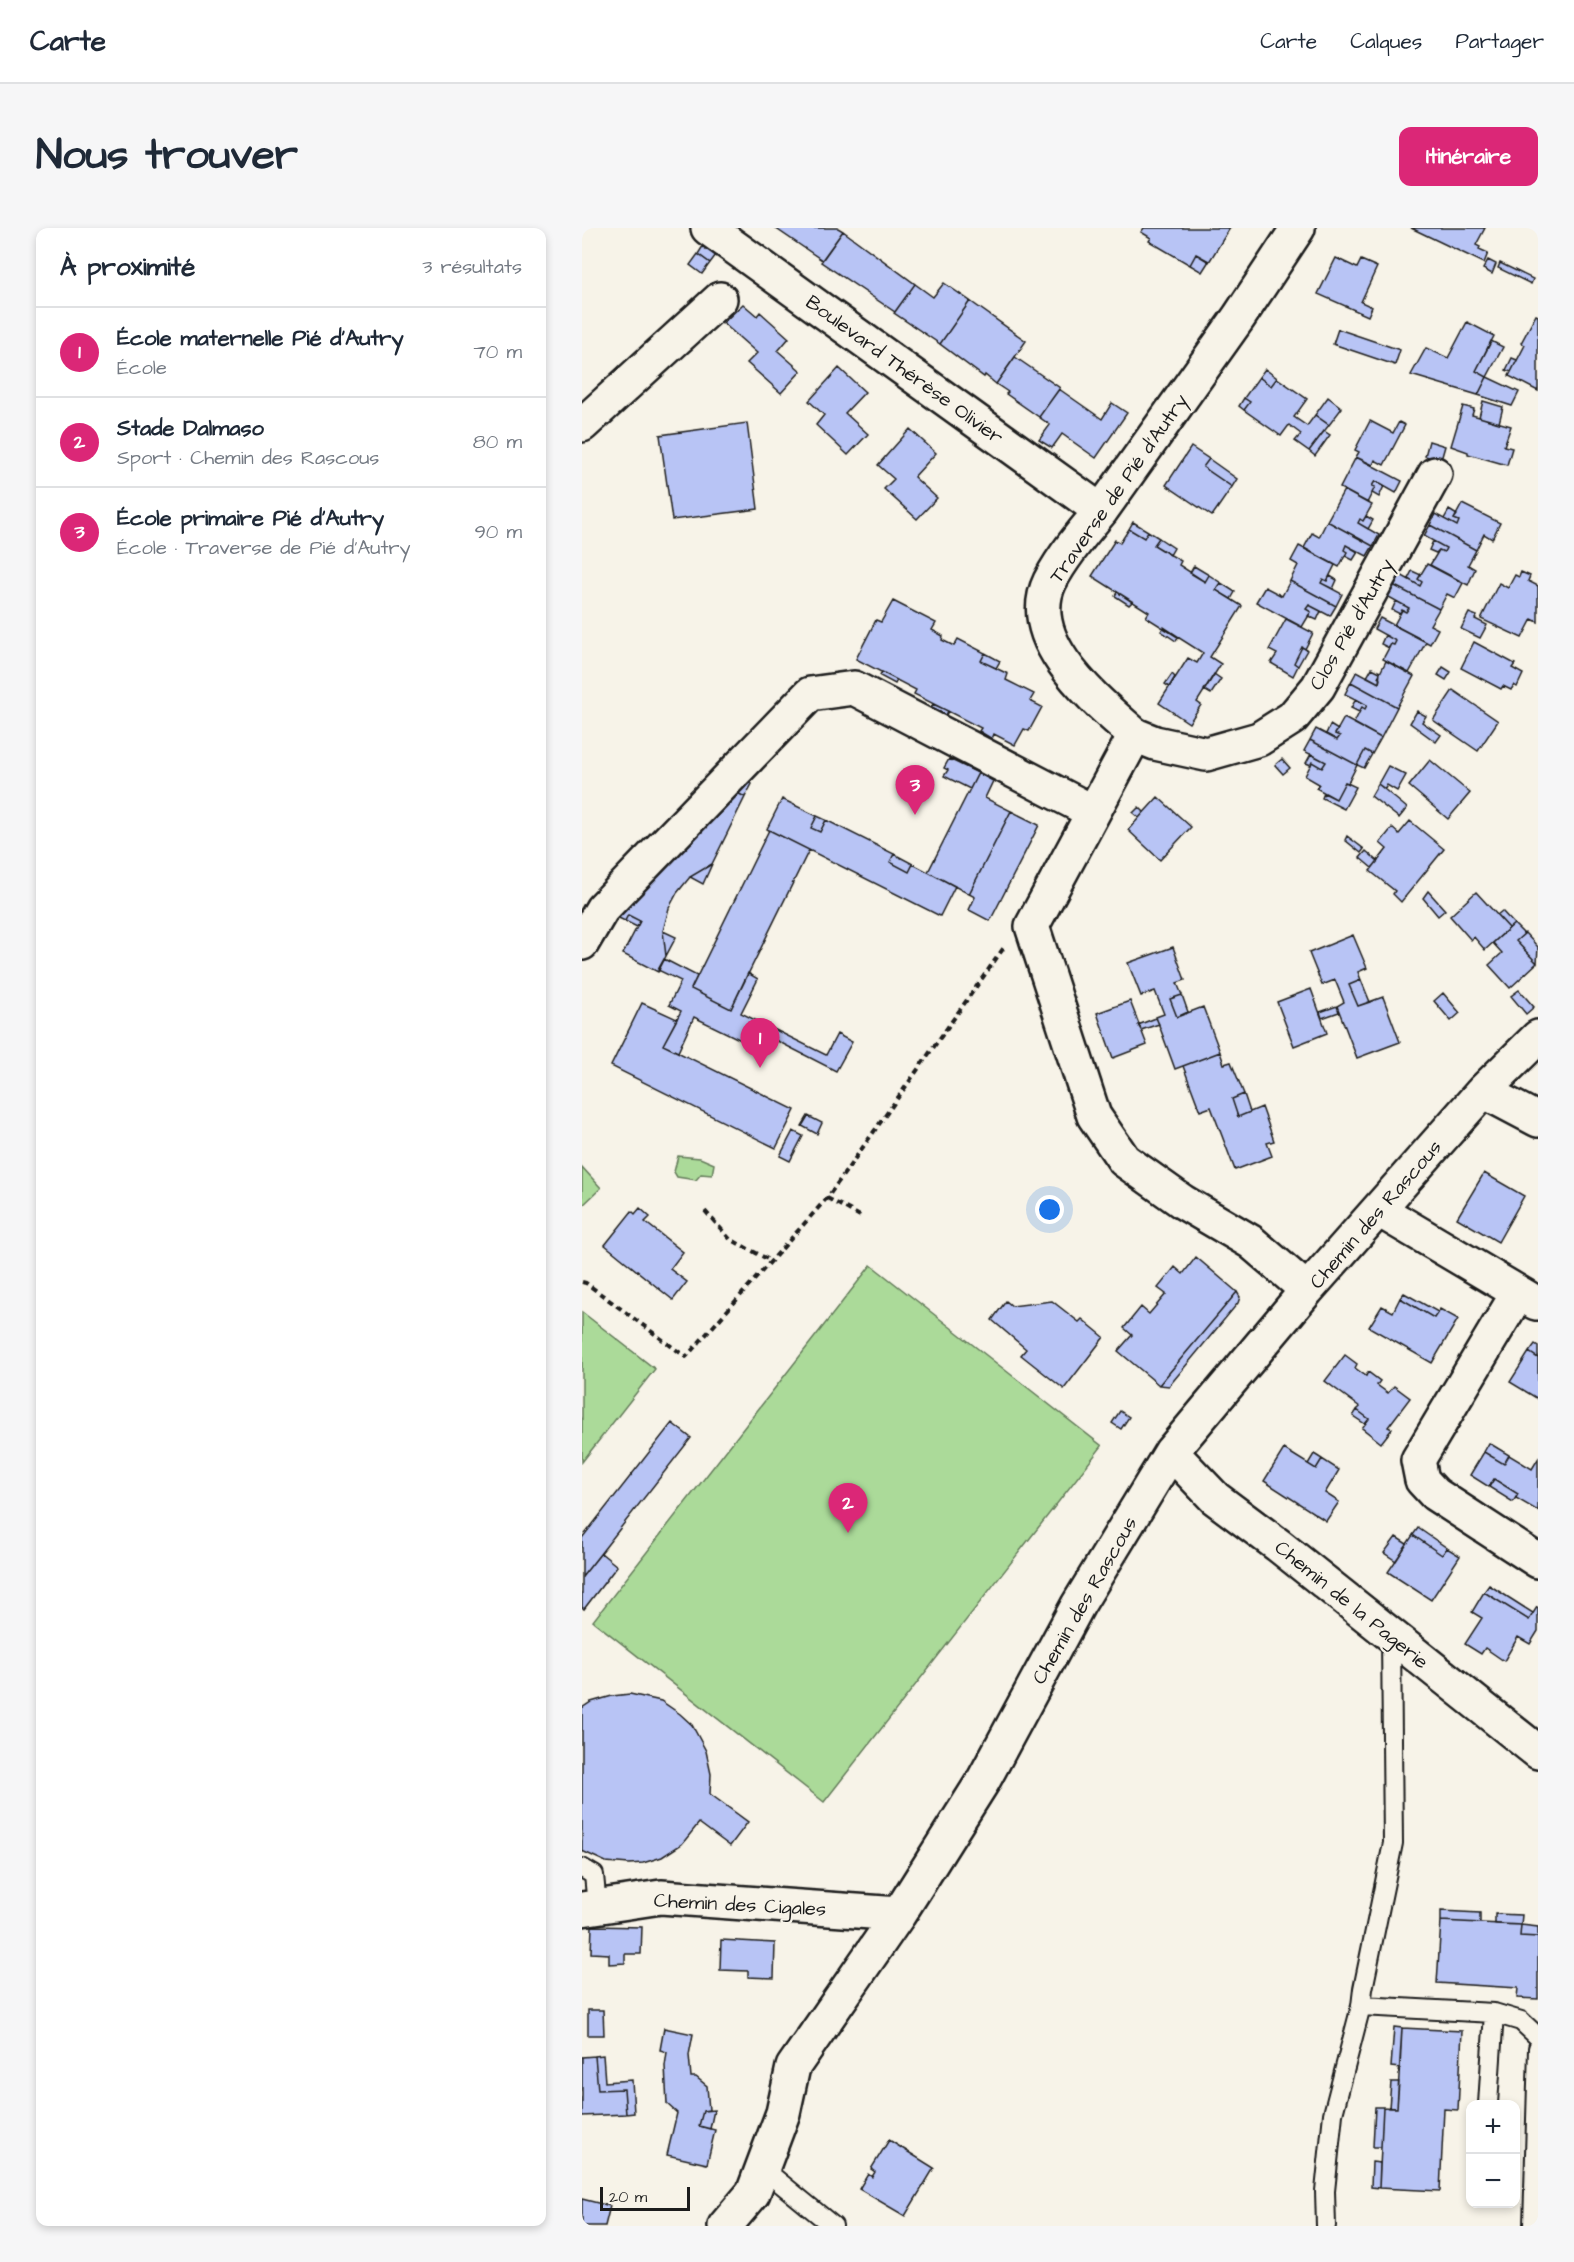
<!DOCTYPE html>
<html lang="fr">
<meta charset="utf-8">
<style>
:root{--surface:#fff;--page:#f6f6f7;--text:#1f2937;--muted:#747a83;--line:#e0e1e3;--accent:#db2777}
body{margin:0;font-family:"Architects Daughter",sans-serif;background:var(--page);color:var(--text)}
.controls{position:absolute;right:18px;bottom:18px;display:grid;overflow:hidden;border-radius:12px;box-shadow:0 3px 9px #0003}
.controls button{width:54px;height:54px;display:grid;place-items:center;padding:0;border:0;border-bottom:2px solid var(--line);background:var(--surface);color:var(--text);font:30px sans-serif}
.scale{position:absolute;left:18px;bottom:15px;width:90px;box-sizing:border-box;padding-left:6px;border:3px solid #1c1c1c;border-top:0;font-size:16px;line-height:21px;white-space:nowrap;color:#1c1c1c;-webkit-text-stroke:4px #f7f3e8;paint-order:stroke}
.you{position:absolute;left:468px;top:982px;width:21px;height:21px;margin:-15px;border:4px solid #fff;border-radius:50%;background:#1a73e8;box-shadow:0 0 0 9px #1a73e833}
.badge{display:grid;place-items:center;width:39px;height:39px;border-radius:50%;background:var(--accent);color:#fff;font-size:20px;font-weight:700}
.pin{position:absolute;translate:-50% -50px;filter:drop-shadow(0 2px 3px #0008)}
.pin::after{content:'';position:absolute;top:32px;width:21px;height:18px;background:inherit;clip-path:polygon(0 0,100% 0,50% 100%)}
.list{margin:0;padding:0;list-style:none}
h2{display:flex;justify-content:space-between;align-items:center;height:78px;margin:0;padding:0 24px;font-size:26px}
h2 small{font-size:20px;font-weight:400;color:var(--muted)}
.list li{display:grid;grid-template-columns:39px 1fr auto;gap:18px;align-items:center;box-sizing:border-box;height:90px;padding:0 24px;border-top:2px solid var(--line)}
.list b{display:block;font-size:22px;white-space:nowrap}
.list p{margin:0;font-size:20px;white-space:nowrap;color:var(--muted)}
.list em{font-size:20px;font-style:normal;color:var(--muted)}
.map{position:relative;flex:none;width:956px;height:1998px;overflow:hidden;border-radius:12px}
header{display:flex;align-items:center;gap:36px;box-sizing:border-box;height:84px;padding:0 30px;background:var(--surface);border-bottom:2px solid var(--line)}
header strong{font-size:28px}
nav{display:flex;gap:33px;margin-inline-start:auto;font-size:21px}
.intro{display:flex;align-items:center;justify-content:space-between;box-sizing:border-box;height:144px;padding:0 36px}
h1{margin:0;font-size:42px}
.button{padding:15px 27px;border-radius:12px;background:var(--accent);color:#fff;font-size:21px;font-weight:700}
main{display:flex;gap:36px;padding:0 36px}
aside{flex:1;background:var(--surface);border-radius:12px;box-shadow:0 3px 9px #0003}
.map>svg:first-child{display:block}
.green{fill:#abda99;stroke:#647b5a;stroke-width:1.5}
.building{fill:#b8c4f5;stroke:#1c1c1c;stroke-width:1.5}
.lines{fill:none;stroke-linecap:round;stroke-linejoin:round}
.service-casing{stroke:#1c1c1c;stroke-width:22}
.minor-casing{stroke:#1c1c1c;stroke-width:38}
.path{stroke:#1c1c1c;stroke-width:4;stroke-dasharray:6 4.5;stroke-linecap:butt}
.service{stroke:#f7f3e8;stroke-width:18}
.minor{stroke:#f7f3e8;stroke-width:33}
.labels{text-anchor:middle;stroke-width:4.5;stroke-linejoin:round;paint-order:stroke}
.street-label{font-size:20px;fill:#1c1c1c;stroke:#f7f3e8}
</style>
<header>
<strong>Carte</strong>
<nav><a>Carte</a><a>Calques</a><a>Partager</a></nav>
</header>
<div class="intro"><h1>Nous trouver</h1><a class="button">Itinéraire</a></div>
<main>
<aside>
<h2>À proximité<small>3 résultats</small></h2>
<ul class="list">
<li><span class="badge">1</span><div><b>École maternelle Pié d'Autry</b><p>École</p></div><em>70 m</em></li>
<li><span class="badge">2</span><div><b>Stade Dalmaso</b><p>Sport · Chemin des Rascous</p></div><em>80 m</em></li>
<li><span class="badge">3</span><div><b>École primaire Pié d'Autry</b><p>École · Traverse de Pié d'Autry</p></div><em>90 m</em></li>
</ul>
</aside>
<div class="map">
<svg width="956" height="1998" viewBox="0 0 956 1998">
<rect width="100%" height="100%" fill="#f7f3e8"/>
<filter id="ink" filterUnits="userSpaceOnUse"><feTurbulence type="fractalNoise" baseFrequency=".0167" numOctaves="2"/><feDisplacementMap in="SourceGraphic" scale="12" xChannelSelector="R" yChannelSelector="G"/><feConvolveMatrix kernelMatrix="1 2 1 2 8 2 1 2 1" color-interpolation-filters="sRGB"/></filter>
<g filter="url(#ink)">
<!-- green -->
<path class="green" d="M96 928 118 930 132 936 130 947 119 946 114 952 95 949 92 944Z
M0 939 19 960 0 978Z
M289 1037 520 1218 242 1574 11 1393Z
M0 1084 73 1141 0 1234Z"/>
<!-- building -->
<path class="building" d="M193 0H256L261 3 240 32Z
M562 0H648L627 34 614 26 608 37 567 13 569 10 559 4Z
M829 0H903L894 17 898 19 897 21 906 25 902 35Z
M261 3 333 56 313 84 239 34Z
M121 18 134 27 128 35 116 26Z
M116 26 128 35 120 46 108 37Z
M614 26 627 33 620 44 608 37Z
M754 30 775 40 779 32 795 39 779 74 790 79 786 88 736 66Z
M906 32 914 36 910 46 901 41Z
M918 35 951 51 949 56 916 40Z
M362 55 388 73 358 116 312 85 333 56 351 69Z
M388 73 444 113 414 156 403 147 402 149 358 116Z
M161 76 175 88 178 84 207 110 196 123 219 143 199 165 165 135 175 125 141 95Z
M954 87 956 88V163L927 148 943 117 939 115Z
M885 94 912 108 894 143 905 149 896 167 829 147 844 120 866 130Z
M756 101 818 122 813 137 751 116Z
M909 113 921 119 905 149 894 143Z
M433 129 478 160 457 189 424 166 426 164 414 156Z
M930 130 935 132 929 144 924 142Z
M257 140 283 164 263 185 286 206 266 227 234 197 242 187 227 173Z
M683 141 695 150 689 158 677 149Z
M677 149 689 158 695 150 725 171 712 189 725 198 733 187 747 197 727 223 713 213 719 206 707 197 699 208 662 182 668 174 662 170Z
M905 149 937 164 930 178 896 167Z
M477 161 520 191 530 175 545 185 514 230 480 206 470 220 457 212 468 197 457 189Z
M746 169 760 180 747 197 733 187Z
M662 170 668 174 662 182 657 178Z
M901 173 921 179 917 195 897 189Z
M881 178 892 181 890 187 929 198 922 218 930 220 925 237 886 226V224L869 218Z
M788 193 811 205 817 194 823 197 802 237 793 232 791 237 774 229 777 224 773 222Z
M165 195 176 281 90 292 78 207Z
M328 201 354 225 332 249 355 270 335 291 302 261 312 251 296 237Z
M742 203 748 207 733 228 727 223Z
M847 213 863 218 859 232 843 228Z
M609 219 627 231 621 239 650 259 630 288 584 257Z
M774 229 820 253 814 265 793 253 790 258 793 259 785 275 758 260Z
M627 231 655 251 650 259 621 239Z
M793 253 802 258 797 269 790 265 793 259 790 258Z
M762 262 790 277 781 293 778 291 776 295 797 307 791 318 745 293Z
M880 276 918 295 910 311 902 306 894 322 848 297 853 286 875 298 877 293 872 291Z
M867 282 875 287 872 291 877 293 875 298 862 291Z
M784 288 791 292 786 301 776 295 778 291 781 293Z
M745 293 791 318 785 328 764 317 762 322 765 324 757 339 722 320 730 305 737 309Z
M551 294 566 303 562 310 547 301Z
M848 297 894 322 886 337 893 341 886 357 848 337 857 322 862 324 864 320 842 308Z
M547 301 562 310 566 303 577 310 572 317 599 333 597 337 623 354 627 347 639 355 634 362 660 378 628 429 639 436 615 474 619 477 607 495 577 475 606 430 615 435 621 425 564 389 567 384 510 348 533 312 538 315Z
M577 310 592 320 588 327 572 317Z
M851 313 864 320 862 324 857 322 854 325 847 322Z
M764 317 776 324 771 332 763 328 765 324 762 322Z
M717 318 753 337 745 353 741 351 739 355 760 366 754 378 708 353 716 337 709 333Z
M845 336 881 355 873 370 865 366 857 381 811 357 817 346 838 358 840 354 836 351Z
M612 338 627 347 623 354 608 345Z
M830 343 839 347 836 351 840 354 838 358 826 351Z
M939 344 948 348 946 353 956 358V394L950 391 940 410 899 391 917 355 926 360 933 347 937 349Z
M748 348 755 352 751 361 739 355 741 351 745 353Z
M708 353 754 378 748 388 727 377 724 381 729 384 720 399 674 374 683 359 700 368Z
M639 355 653 364 649 371 634 362Z
M811 357 857 381 848 397 856 401 848 416 812 397 820 382 824 384 827 380 805 368Z
M535 364 550 374 547 377 533 368Z
M311 373 354 395 350 402 361 408 360 412 372 418 376 411 403 425 399 433 426 446 424 452 452 466 448 473 460 479 447 503 442 501 433 517 412 506 410 511 397 503 399 500 332 466 334 462 274 431 294 392 299 394Z
M814 373 827 380 824 384 820 382 818 386 810 382Z
M727 377 739 383 735 392 726 388 729 384 724 381Z
M887 385 895 388 893 391 905 397 898 410 879 401Z
M798 390 844 414 827 445 801 431 809 416 812 417 814 413 792 401Z
M704 391 731 405 723 421 720 419 712 435 716 438 711 448 689 435 695 426 687 422Z
M582 399 597 409 594 413 579 403Z
M803 407 814 413 812 417 809 416 807 420 799 416Z
M892 414 933 436 930 440 941 446 935 459 932 457 929 462 921 458 919 461 879 440Z
M720 419 725 422 716 438 712 435Z
M403 425 418 433 414 440 399 433Z
M804 433 832 448 815 479 769 454 775 443 797 455 798 451 796 449Z
M861 439 869 444 864 452 856 447Z
M790 440 798 444 797 455 785 449Z
M300 444 315 452 313 456 298 448Z
M590 446 593 449 587 459 583 456Z
M632 446 639 451 629 466 622 462Z
M769 454 815 479 799 510 772 495 780 479 783 481 785 477 763 466Z
M871 462 916 493 896 523 851 492Z
M774 471 785 477 783 481 780 479 777 484 769 480Z
M351 476 366 483 364 487 349 480Z
M835 483 844 488 840 494 859 507 854 514 828 495Z
M762 490 799 510 790 526 783 522 775 537 728 512 734 501 755 512 758 508 753 506Z
M748 497 756 502 753 506 758 508 755 512 744 506Z
M728 512 775 537 766 555 763 554 754 571 734 560 737 556 723 548 730 534 740 540 744 534 722 523Z
M783 522 790 526 782 540 775 537Z
M729 526 744 534 740 540 730 534 729 537 724 535Z
M367 531 396 545 388 561 362 548 366 542 362 540Z
M700 531 708 540 701 546 693 537Z
M848 532 888 565 866 591 827 558Z
M806 538 824 547 815 563 805 557 803 561 796 556Z
M396 545 411 553 403 570 429 583 387 666 346 644Z
M155 548 170 556 163 569 144 559Z
M763 554 774 559 762 581 740 570 742 565 754 571Z
M796 556 825 580 817 590 789 568Z
M144 559 163 569 130 636 108 649 95 665 87 680 81 703 84 728 76 744 41 726 58 693 46 687 43 693 28 686 78 632 87 637 104 603Z
M576 569 609 599 578 632 546 602Z
M200 571 235 588 229 600 238 604 244 592 312 626 308 634 327 644 331 636 373 658 358 688 185 601Z
M557 579 562 584 557 590 551 585Z
M429 583 457 597 408 693 387 682 393 669 387 666Z
M235 588 244 592 238 604 229 600Z
M828 593 862 621 819 674 811 666 813 663 788 643 805 621 798 615 810 600 817 606Z
M187 602 227 622 149 781 109 761Z
M765 608 782 621 779 625 763 612Z
M784 623 796 633 790 640 778 630Z
M312 626 331 636 327 644 308 634Z
M130 636 121 656 108 649Z
M846 663 863 682 856 688 841 670Z
M894 664 927 700 903 722 892 709 889 712 868 688Z
M920 683 932 696 927 700 915 687Z
M46 687 58 693 55 699 43 693Z
M932 696 942 706 934 713 955 735 928 760 907 737 920 725 911 715Z
M81 703 94 709 84 728Z
M943 705 956 719 955 735 934 713Z
M771 707 785 740 776 744 779 752 767 757 776 778 801 769 818 814 775 830 755 778 762 774 753 752 740 757 727 725Z
M591 719 603 752 595 755 600 767 588 771 595 789 621 779 638 824 593 841 574 789 582 786 573 763 559 768 546 735Z
M82 731 115 748 109 761 149 781 166 745 176 751 159 785 244 827 255 806 270 814 254 843 166 798 159 812 112 789 96 824 81 817 99 783 87 777 99 753 76 742Z
M779 752 788 774 776 778 767 757Z
M729 761 745 805 712 818 695 774Z
M937 762 952 779 944 786 929 768Z
M861 765 878 785 869 793 852 773Z
M600 767 606 784 595 789 588 771Z
M548 773 565 817 531 830 515 785Z
M60 775 95 791 81 817 213 882 194 920 29 838Z
M755 778 757 784 740 790 738 784Z
M574 790 577 796 559 802 556 797Z
M638 824 642 836 649 834 662 866 650 871 656 889 680 879 692 913 685 915 690 928 653 942 629 879 618 883 601 838Z
M662 866 668 884 656 889 650 871Z
M226 888 240 895 235 906 220 898Z
M211 903 221 908 208 933 198 928Z
M902 945 942 968 916 1014 875 990Z
M58 980 68 989 63 994 101 1024 88 1041 105 1054 91 1072 23 1017 50 983 53 986Z
M614 1029 655 1064 577 1157 536 1123 550 1107 542 1100 559 1079 567 1086 584 1066 576 1060 593 1039 601 1046Z
M655 1064 658 1069 656 1075 587 1158 577 1157Z
M822 1065 856 1084 852 1090 818 1070Z
M818 1070 852 1090 858 1081 876 1091 850 1135 787 1099 800 1078 811 1084Z
M424 1073 430 1078 470 1073 497 1094 500 1091 522 1109 482 1161 439 1127 444 1121 410 1092Z
M953 1116 956 1118V1130L947 1124Z
M947 1124 956 1130V1171L928 1154Z
M763 1127 775 1136 773 1140 784 1148 786 1144 798 1153 795 1157 806 1165 812 1158 828 1170 806 1199 810 1201 799 1215 780 1200 787 1191 775 1182 778 1179 743 1153Z
M775 1182 787 1191 783 1196 771 1188Z
M538 1183 547 1189 539 1201 530 1195Z
M90 1195 109 1210 0 1349V1310Z
M907 1215 927 1227 922 1236 902 1224Z
M702 1221 734 1241 740 1231 757 1242 743 1265 757 1274 744 1293 682 1253Z
M902 1224 922 1236 927 1227 950 1241 956 1231V1283L934 1270 936 1266 912 1251 907 1259 888 1247Z
M732 1226 740 1231 734 1241 726 1236Z
M912 1251 936 1266 931 1274 907 1259Z
M836 1300 865 1320 860 1327 831 1307Z
M831 1307 860 1327 865 1320 878 1328 849 1372 806 1344Z
M814 1309 825 1316 814 1333 802 1325Z
M19 1325 35 1338 2 1381 0 1379V1349Z
M907 1357 951 1385 947 1392 902 1364Z
M902 1364 947 1392 955 1379 956 1380V1403L948 1416 936 1409 922 1433 903 1420 899 1426 883 1416 900 1390 890 1384Z
M48 1466 79 1473 98 1486 110 1497 124 1523 129 1546 128 1566 166 1594 148 1618 117 1595 100 1616 80 1629 61 1635 47 1636 24 1634 0 1623V1480L9 1474 30 1468Z
M859 1683 898 1685V1695L859 1693Z
M913 1686 940 1687 939 1697 913 1696Z
M859 1693 939 1697 938 1708 956 1709V1771L935 1770 936 1760 855 1755Z
M939 1697 956 1699V1709L938 1708Z
M10 1698 60 1699 59 1726H43V1735L27 1736V1726L9 1725Z
M139 1712 193 1715 192 1750 166 1749V1743L138 1742Z
M6 1782H21L22 1807H6Z
M812 1799 820 1800 818 1840 809 1839Z
M82 1800 111 1806 107 1827 109 1849H114L125 1858 127 1882 121 1883 117 1898 133 1902 125 1936 85 1927 95 1885 85 1876 83 1838 85 1824 78 1822Z
M820 1800 880 1803 876 1882 862 1881 858 1963 797 1960 801 1879 815 1880Z
M21 1827 23 1854 50 1852 52 1885 44 1886 42 1861 16 1862 13 1828Z
M13 1828 16 1862 42 1861 44 1886 0 1888V1829Z
M809 1854H817L815 1880H807Z
M793 1879H801L799 1919H791Z
M132 1882 128 1901 117 1898 121 1883Z
M307 1912 352 1940 323 1988 277 1961 286 1946 290 1949 293 1944 289 1941Z
M790 1934 798 1935 797 1960 789 1959Z
M0 1971 28 1978 23 1998H0Z"/>
<g class="lines">
<defs>
<path id="service" d="M809 1408 811 1615 781 1761 779 1778 912 1785 939 1793 956 1809
M0 1640 12 1647 15 1678
M906 1876 912 1785
M180 1940 251 1998
M744 1998 743 1963 751 1886 779 1778
M951 1998 956 1820"/>
<path id="minor" d="M126 0 519 283
M716 0 657 89 519 283C501 304 481 328 468 353 439 413 515 473 553 507L450 698 512 888 542 932 601 974 669 1014 725 1062
M0 197 138 71
M553 507 573 515 624 526 677 511 710 490 736 459 853 246
M0 715 20 681 228 466 272 460 511 584
M901 863 956 892
M797 982 954 1075
M936 1065 836 1232 840 1252 853 1266 956 1333
M589 1224 633 1270 696 1317 956 1524
M0 1681 79 1669 317 1686
M143 1998 171 1965 201 1885 211 1839 317 1686 401 1553 496 1377 589 1224 725 1062 901 863 956 809"/>
</defs>
<!-- service casing -->
<use href="#service" class="service-casing"/>
<!-- minor casing -->
<use href="#minor" class="minor-casing"/>
<!-- path -->
<path class="path" d="M245 970 280 989
M123 983 148 1011 189 1033
M0 1054 4 1055 104 1129 245 970 423 718"/>
<!-- service -->
<use href="#service" class="service"/>
<!-- minor -->
<use href="#minor" class="minor"/>
</g>
</g>
<g class="labels">
<!-- street labels -->
<g class="street-label">
<text transform="translate(323 141) rotate(36)" y="7">Boulevard Thérèse Olivier</text>
<text transform="translate(536 260) rotate(-55)" y="7">Traverse de Pié d'Autry</text>
<text transform="translate(769 396) rotate(-60)" y="7">Clos Pié d'Autry</text>
<text transform="translate(793 986) rotate(-49)" y="7">Chemin des Rascous</text>
<text transform="translate(502 1372) rotate(-60)" y="7">Chemin des Rascous</text>
<text transform="translate(770 1376) rotate(39)" y="7">Chemin de la Pagerie</text>
<text transform="translate(158 1676) rotate(3)" y="7">Chemin des Cigales</text>
</g>
</g>
</svg>
<div class="controls">
<button>+</button>
<button>−</button>
</div>
<div class="scale">20 m</div>
<div class="you"></div>
<div class="pin badge" style="left:178px;top:840px">1</div>
<div class="pin badge" style="left:266px;top:1305px">2</div>
<div class="pin badge" style="left:333px;top:587px">3</div>
</div>
</main>
